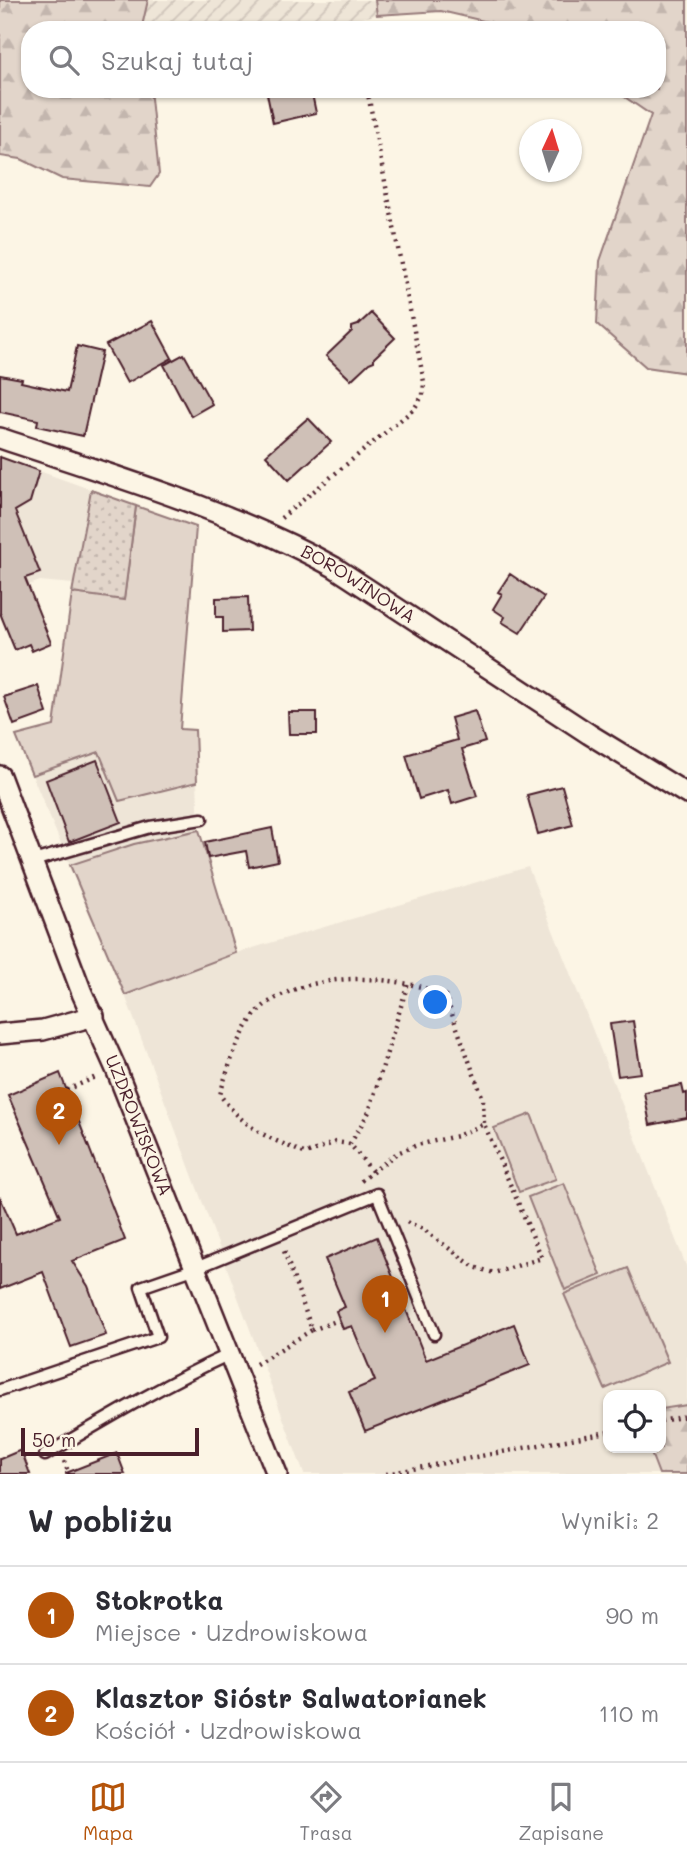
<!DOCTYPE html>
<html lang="pl">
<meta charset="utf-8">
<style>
:root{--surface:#fff;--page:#f7f7f7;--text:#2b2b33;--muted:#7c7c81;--line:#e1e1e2;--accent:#b45309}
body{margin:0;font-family:Mali,sans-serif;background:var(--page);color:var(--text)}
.controls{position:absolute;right:21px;bottom:21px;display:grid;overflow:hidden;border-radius:14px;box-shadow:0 2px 5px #0004}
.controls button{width:63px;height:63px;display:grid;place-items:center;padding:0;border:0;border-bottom:2px solid var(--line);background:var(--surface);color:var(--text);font:35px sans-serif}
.compass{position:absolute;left:519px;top:119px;width:63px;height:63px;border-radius:50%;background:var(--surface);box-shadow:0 2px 5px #0004;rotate:4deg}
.scale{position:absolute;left:21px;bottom:18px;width:178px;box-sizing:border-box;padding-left:7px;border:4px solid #4a1f2b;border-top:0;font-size:19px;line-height:24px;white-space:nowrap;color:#4a1f2b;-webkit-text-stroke:5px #fcf5e5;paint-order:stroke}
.you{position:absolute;left:436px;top:1003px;width:24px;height:24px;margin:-18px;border:5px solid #fff;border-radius:50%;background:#1a73e8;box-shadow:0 0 0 10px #1a73e833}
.badge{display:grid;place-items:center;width:46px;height:46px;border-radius:50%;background:var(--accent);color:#fff;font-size:23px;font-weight:700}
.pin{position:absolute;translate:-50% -58px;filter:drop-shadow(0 2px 4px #0008)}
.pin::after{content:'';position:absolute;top:37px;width:24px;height:21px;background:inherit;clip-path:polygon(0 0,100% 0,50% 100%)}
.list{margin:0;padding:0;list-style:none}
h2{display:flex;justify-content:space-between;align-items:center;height:91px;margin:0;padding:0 28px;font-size:30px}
h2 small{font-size:23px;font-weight:400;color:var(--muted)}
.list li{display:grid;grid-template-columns:46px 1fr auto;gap:21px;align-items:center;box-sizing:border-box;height:98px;padding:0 28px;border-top:2px solid var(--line)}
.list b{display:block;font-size:26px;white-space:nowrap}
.list p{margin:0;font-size:23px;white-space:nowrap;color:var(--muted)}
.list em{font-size:23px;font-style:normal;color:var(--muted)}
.icon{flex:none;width:38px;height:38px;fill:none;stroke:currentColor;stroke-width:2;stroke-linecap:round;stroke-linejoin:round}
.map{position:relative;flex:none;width:687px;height:1474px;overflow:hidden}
.search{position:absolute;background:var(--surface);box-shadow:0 2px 5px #0004;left:21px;right:21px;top:21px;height:77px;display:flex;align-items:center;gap:18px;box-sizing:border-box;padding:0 24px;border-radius:28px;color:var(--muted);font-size:26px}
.sheet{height:287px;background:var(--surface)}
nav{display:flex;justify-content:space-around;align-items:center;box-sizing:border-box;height:98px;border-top:2px solid var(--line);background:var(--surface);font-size:19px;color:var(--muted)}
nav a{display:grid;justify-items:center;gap:4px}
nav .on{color:var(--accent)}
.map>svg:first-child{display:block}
.built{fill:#eee5d7}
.industrial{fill:url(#industrial-furrows)}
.grass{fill:#e2d5ca;stroke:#967a7a;stroke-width:2}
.forest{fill:url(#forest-firs);stroke:#967a7a;stroke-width:2}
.park{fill:url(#park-dots);stroke:#967a7a;stroke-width:2}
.building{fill:#cfc0b7;stroke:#4a1f2b;stroke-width:2}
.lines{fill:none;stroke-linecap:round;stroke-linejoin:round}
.service-casing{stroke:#4a1f2b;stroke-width:15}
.minor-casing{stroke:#4a1f2b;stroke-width:24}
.path{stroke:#4a1f2b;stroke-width:4.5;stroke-dasharray:2 5;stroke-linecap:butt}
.service{stroke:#fcf5e5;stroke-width:10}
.minor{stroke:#fcf5e5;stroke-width:19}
.labels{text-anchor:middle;stroke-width:5;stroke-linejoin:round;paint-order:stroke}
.street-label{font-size:18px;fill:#4a1f2b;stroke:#fcf5e5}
</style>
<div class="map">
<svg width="687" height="1474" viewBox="0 0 687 1474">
<defs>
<pattern id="industrial-furrows" width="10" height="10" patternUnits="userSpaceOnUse" patternTransform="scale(1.75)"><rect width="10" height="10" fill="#eee5d7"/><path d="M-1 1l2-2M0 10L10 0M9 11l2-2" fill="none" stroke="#cec4b9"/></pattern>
<pattern id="forest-firs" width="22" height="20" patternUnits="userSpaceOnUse" patternTransform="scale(1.75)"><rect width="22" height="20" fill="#e2d5ca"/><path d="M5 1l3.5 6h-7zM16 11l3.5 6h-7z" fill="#c3b6ae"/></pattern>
<pattern id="park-dots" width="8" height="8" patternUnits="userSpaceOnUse" patternTransform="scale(1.75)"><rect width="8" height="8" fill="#e2d5ca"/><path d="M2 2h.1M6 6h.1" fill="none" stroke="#c3b6ae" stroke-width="1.8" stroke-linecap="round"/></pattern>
</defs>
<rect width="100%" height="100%" fill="#fcf5e5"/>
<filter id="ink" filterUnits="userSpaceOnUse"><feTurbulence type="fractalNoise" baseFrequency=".0143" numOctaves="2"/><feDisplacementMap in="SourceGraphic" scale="14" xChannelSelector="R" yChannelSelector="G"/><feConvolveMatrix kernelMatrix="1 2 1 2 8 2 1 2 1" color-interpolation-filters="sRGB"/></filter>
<g filter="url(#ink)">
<!-- built -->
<path class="built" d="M0 457 196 527 62 666 73 584 40 581 0 596Z
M99 752 119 801 197 782 199 830 134 844 70 865 32 775Z
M528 867 687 1268V1405L661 1409V1395H608V1448H649L659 1474H304L125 995 236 953Z"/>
<!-- industrial -->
<path class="industrial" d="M148 0H375L377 15 292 30H144L143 22Z"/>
<!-- grass -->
<path class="grass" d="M136 506 196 527 180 729 195 730 197 782 119 801 99 752 32 775 16 736 54 726 72 593 124 599Z
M199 830 236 953 125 995 70 865 134 844Z
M531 1114 556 1179 519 1192 494 1128Z
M564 1183 601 1275 565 1290 528 1197Z
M628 1268 668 1362 605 1389 564 1294Z"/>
<!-- forest -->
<path class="forest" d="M0 0H148L143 22 144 30H30V89H150L159 174 150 187 62 179 21 159 0 156Z
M375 0H687V373L646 367 597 324 600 261 651 115 613 89H657V30H522L441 11 377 15Z
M687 1405V1474H659L649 1448H661V1409Z"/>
<!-- park -->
<path class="park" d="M91 490 136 506 124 600 72 593Z"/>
<!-- building -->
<path class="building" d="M266 89H311L316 113 273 123Z
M371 313 395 338 374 358V361L369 363 351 380 326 356 352 331V327L358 325Z
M152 321 172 358 127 383 106 345Z
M77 346 102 352 83 436 37 426 38 420 0 412V375L22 379 21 382 67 392Z
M184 354 212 404 191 416 164 365Z
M308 418 331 442 289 480 266 455Z
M0 457 39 471 30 502 15 511 40 573 25 578 51 643 32 651 29 644 15 650 0 613Z
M510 574 544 597 520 633 502 622 505 617 493 609 502 594 498 592Z
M248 597 249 631 223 632V617H216V598Z
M38 686 47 713 14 725 4 697Z
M475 711 485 742 462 749 477 796 452 804 448 790 419 799 406 755 457 740 451 718Z
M288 712H317V734H289Z
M97 760 121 822 69 842 46 780Z
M562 786 573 825 538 834 527 795Z
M272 828 278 861 249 867 246 851 208 858 205 842Z
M633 1021 641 1073 618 1076 610 1024Z
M60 1073 125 1240 72 1261 88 1286 106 1335 71 1347 43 1272 0 1289V1197L16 1234 60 1217 8 1095Z
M682 1085 684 1094 687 1093V1118L650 1125 644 1092Z
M377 1237 426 1360 514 1324 530 1365 365 1431 349 1392 375 1381 352 1326 343 1329 336 1311 345 1307 325 1259Z
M21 1450 30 1474H0V1459Z
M117 1453 125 1474H66V1473Z"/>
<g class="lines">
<defs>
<path id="service" d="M33 861 150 827 202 819
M0 1390 158 1337 141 1287 196 1268 377 1194 434 1334
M45 1455C106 1419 166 1383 230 1354"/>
<g id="minor">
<path id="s1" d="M0 438C113 476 229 509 334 567L589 734 687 794"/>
<path id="s2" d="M0 776 82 993 116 1069 277 1474"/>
<path d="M0 1034 43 1030 94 1016"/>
</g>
</defs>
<!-- service casing -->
<use href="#service" class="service-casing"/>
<!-- minor casing -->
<use href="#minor" class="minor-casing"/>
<!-- path -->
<path class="path" d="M353 20 355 30
M281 518 414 409 423 395 424 382 367 89
M67 1090 98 1076
M350 1144 369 1112 408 983
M372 1171 350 1144 335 1142 306 1154C266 1136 248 1132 220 1095 227 1069 243 1021 265 1005 313 970 393 974 445 995L483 1099 484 1124
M361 1181 397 1153 417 1145 457 1136 484 1124 542 1258 494 1273 474 1267 423 1229 404 1221
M312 1330 339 1320
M256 1364 312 1330 283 1248
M661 1421 687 1416
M64 1461 69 1474
M386 1474 608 1432"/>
<!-- service -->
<use href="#service" class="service"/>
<!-- minor -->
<use href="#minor" class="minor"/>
</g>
</g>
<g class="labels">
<!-- street labels -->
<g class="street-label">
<text dy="6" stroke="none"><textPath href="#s1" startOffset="388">BOROWINOWA</textPath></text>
<text dy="6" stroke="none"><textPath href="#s2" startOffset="376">UZDROWISKOWA</textPath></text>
</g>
</g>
</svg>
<div class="controls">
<button><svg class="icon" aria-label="locate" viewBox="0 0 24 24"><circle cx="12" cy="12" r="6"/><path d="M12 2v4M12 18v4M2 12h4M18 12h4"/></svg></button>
</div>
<svg class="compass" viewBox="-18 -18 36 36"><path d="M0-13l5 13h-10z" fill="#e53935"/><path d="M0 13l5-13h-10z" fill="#7c7c81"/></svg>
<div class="scale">50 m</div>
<div class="you"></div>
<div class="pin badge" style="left:385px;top:1333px">1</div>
<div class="pin badge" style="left:59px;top:1145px">2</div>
<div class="search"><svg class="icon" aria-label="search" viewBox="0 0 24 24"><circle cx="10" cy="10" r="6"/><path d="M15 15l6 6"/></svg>Szukaj tutaj</div>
</div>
<section class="sheet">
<h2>W pobliżu<small>Wyniki: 2</small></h2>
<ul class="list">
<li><span class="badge">1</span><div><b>Stokrotka</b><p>Miejsce · Uzdrowiskowa</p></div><em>90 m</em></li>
<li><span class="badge">2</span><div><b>Klasztor Sióstr Salwatorianek</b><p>Kościół · Uzdrowiskowa</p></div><em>110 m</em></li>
</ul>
</section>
<nav>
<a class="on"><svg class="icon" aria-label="map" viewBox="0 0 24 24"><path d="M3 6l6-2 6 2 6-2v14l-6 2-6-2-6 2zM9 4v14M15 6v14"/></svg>Mapa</a>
<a><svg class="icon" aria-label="directions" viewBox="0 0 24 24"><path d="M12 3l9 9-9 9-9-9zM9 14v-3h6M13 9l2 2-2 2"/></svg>Trasa</a>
<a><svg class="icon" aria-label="saved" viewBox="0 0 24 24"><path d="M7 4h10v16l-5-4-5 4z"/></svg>Zapisane</a>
</nav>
